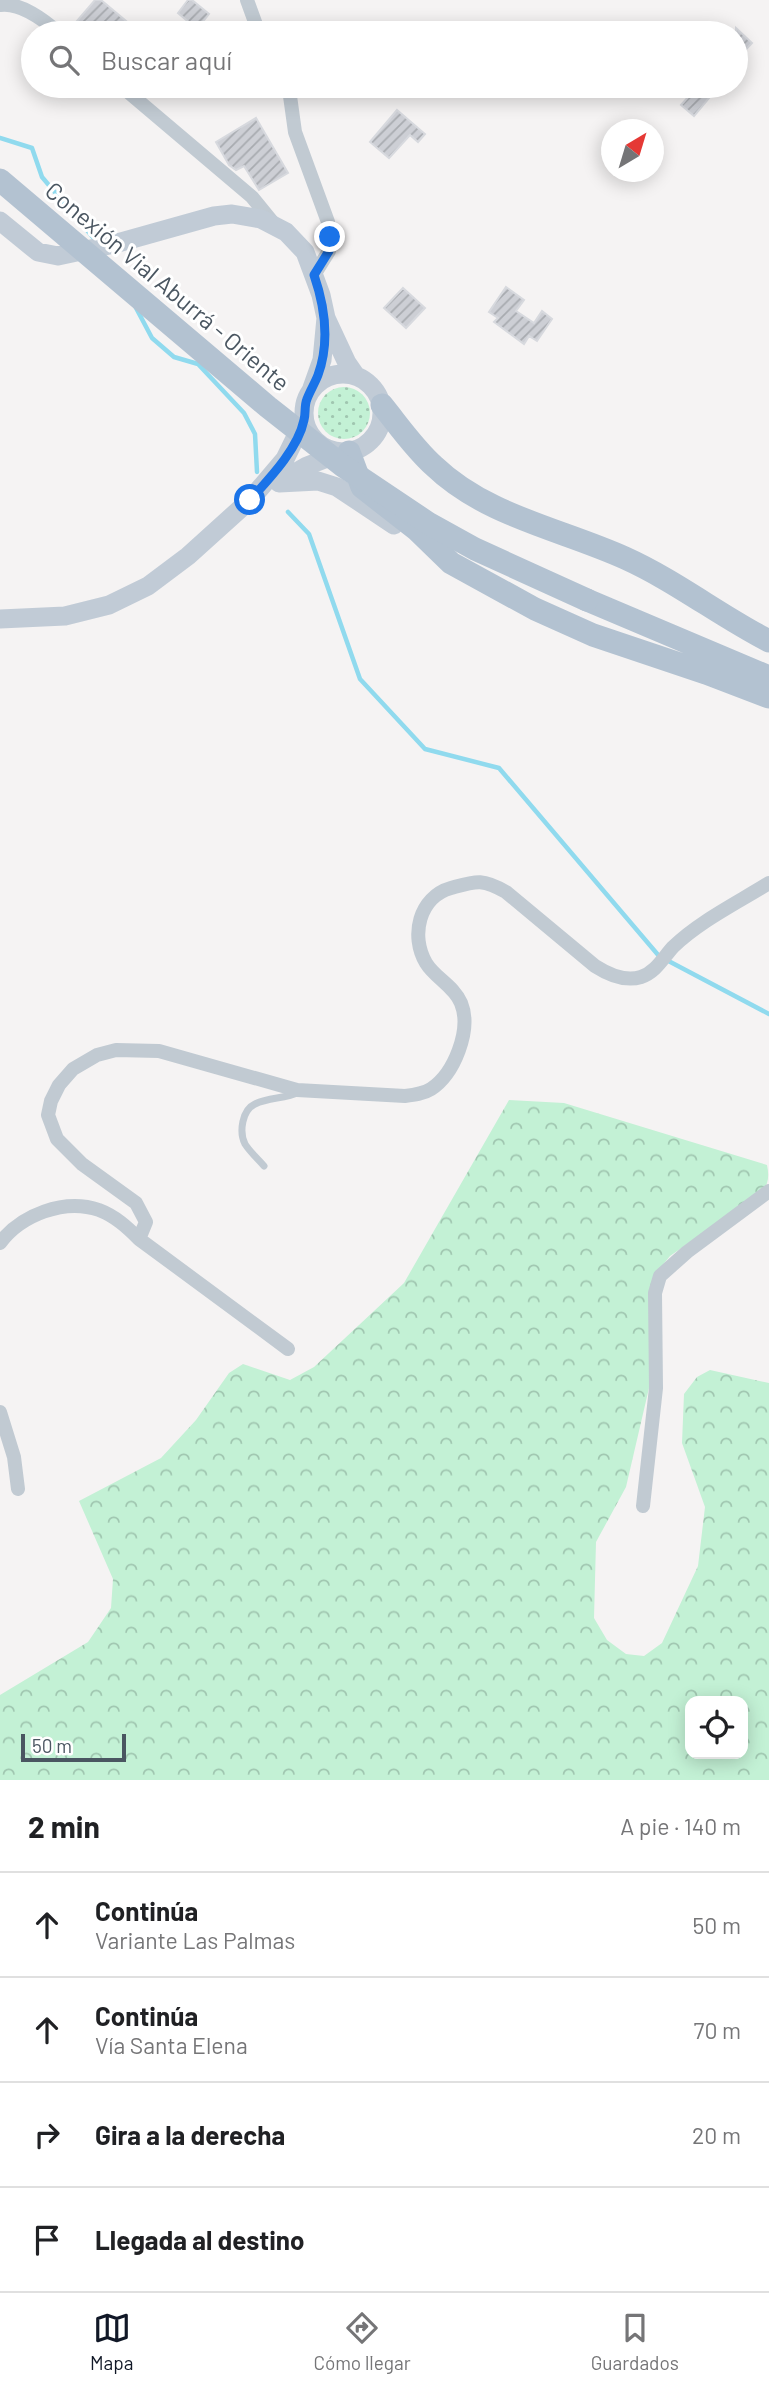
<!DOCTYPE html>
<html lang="es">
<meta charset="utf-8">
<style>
:root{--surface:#fff;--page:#f2f2f2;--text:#202124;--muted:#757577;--line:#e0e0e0;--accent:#111827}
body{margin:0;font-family:Barlow,sans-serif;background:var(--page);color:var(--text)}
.controls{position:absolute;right:21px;bottom:21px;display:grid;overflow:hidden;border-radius:14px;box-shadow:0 4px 18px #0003}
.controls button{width:63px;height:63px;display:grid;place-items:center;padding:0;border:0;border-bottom:2px solid var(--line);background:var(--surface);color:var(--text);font:35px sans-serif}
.compass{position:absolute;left:601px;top:119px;width:63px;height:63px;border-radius:50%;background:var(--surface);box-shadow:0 4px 18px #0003;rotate:38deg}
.scale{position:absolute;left:21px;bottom:18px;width:105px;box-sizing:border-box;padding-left:7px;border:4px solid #4a5661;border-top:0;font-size:19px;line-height:24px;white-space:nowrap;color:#4a5661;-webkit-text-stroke:5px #fff;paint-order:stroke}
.stop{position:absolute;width:21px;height:21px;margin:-16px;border:5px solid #1a73e8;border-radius:50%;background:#fff}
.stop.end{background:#1a73e8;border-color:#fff;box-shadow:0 2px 7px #0008}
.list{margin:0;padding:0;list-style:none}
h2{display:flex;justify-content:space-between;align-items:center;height:91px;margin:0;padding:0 28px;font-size:30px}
h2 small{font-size:23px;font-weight:400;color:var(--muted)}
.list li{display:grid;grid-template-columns:46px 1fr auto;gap:21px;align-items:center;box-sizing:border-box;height:105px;padding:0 28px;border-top:2px solid var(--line)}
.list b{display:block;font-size:26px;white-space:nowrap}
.list p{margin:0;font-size:23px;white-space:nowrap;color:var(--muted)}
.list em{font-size:23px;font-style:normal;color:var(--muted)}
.icon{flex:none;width:38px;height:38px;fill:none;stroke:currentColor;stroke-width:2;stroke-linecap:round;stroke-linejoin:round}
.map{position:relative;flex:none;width:769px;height:1780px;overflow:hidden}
.search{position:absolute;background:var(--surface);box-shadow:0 4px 18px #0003;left:21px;right:21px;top:21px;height:77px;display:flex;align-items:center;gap:18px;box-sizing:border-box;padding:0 24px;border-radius:38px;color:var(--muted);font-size:26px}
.sheet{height:511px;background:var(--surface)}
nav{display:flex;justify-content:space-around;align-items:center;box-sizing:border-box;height:98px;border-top:2px solid var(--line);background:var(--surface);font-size:19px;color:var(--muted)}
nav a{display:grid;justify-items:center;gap:4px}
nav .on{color:var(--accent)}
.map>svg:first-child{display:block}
.grass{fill:url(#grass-dots)}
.forest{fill:url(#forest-crowns);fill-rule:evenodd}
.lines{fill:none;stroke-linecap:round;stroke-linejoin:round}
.stream{stroke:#90daee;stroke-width:4.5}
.building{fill:url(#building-hatch);stroke:#d7d9de;stroke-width:2}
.service{stroke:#c1cad2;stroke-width:7}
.minor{stroke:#c1cad2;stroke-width:14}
.secondary{stroke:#c1cbd6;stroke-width:19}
.primary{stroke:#b3c2d1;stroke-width:23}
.primary-bridge{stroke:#b3c2d1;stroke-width:23}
.route{stroke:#1a73e8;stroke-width:9}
.labels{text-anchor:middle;stroke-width:6;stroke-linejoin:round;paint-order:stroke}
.street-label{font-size:24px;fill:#4a5661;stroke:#fff}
</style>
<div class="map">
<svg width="769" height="1780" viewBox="0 0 769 1780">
<defs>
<pattern id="grass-dots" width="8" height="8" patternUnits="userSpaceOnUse" patternTransform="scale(1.75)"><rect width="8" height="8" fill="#c3f1d5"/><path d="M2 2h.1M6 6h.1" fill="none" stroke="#a0c6b0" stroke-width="1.8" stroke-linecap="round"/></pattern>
<pattern id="forest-crowns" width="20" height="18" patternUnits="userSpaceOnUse" patternTransform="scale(1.75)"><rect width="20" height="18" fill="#c3f1d5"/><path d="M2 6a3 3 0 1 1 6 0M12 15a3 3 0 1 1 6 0" fill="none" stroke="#a0c6b0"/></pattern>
<pattern id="building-hatch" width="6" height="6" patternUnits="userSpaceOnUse" patternTransform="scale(1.75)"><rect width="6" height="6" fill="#cdcfd5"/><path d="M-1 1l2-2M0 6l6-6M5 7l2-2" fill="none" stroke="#a8abb0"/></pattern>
</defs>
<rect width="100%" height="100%" fill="#f5f3f3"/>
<!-- grass -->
<path class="grass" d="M318 413a26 26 0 1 1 52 0a26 26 0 1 1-52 0Z"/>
<!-- forest -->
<path class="forest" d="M509 1100 564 1103 767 1165C769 1174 769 1183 763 1191L670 1256 653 1277 649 1388 626 1487 596 1542 594 1618 607 1640 626 1654 644 1656 662 1643 698 1566 705 1507 682 1443 684 1394 697 1377 710 1370 769 1383V1780H0V1695L88 1642 111 1608 113 1579 79 1501 161 1458 196 1420 229 1373 243 1364 290 1380 314 1367 404 1283ZM690 1701H743V1754H690Z"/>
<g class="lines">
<!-- stream -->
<path class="stream" d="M0 138 32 148 42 177 97 242
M135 306 152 338 174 357 198 364 244 413 255 434 257 472
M288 512 309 534 360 679 425 749 499 768 659 956 769 1014"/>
</g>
<!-- building -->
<path class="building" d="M95 0H101L126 21 116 33H90L76 22Z
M188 0H192L209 14 197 29 178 13Z
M736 28 752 43 736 60Z
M698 86H709L715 91 694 116 681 105Z
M397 110 425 134 418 142 410 135 389 158 370 142Z
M256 118 288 173 259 190 244 166 236 170 229 165 216 142Z
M506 287 524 300 516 311 534 323 542 311 552 319 537 341 529 336 524 344 494 322 498 318 489 312Z
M403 288 425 308 406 328 384 308Z"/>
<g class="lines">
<!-- service -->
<path class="service" d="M264 1166C258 1159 250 1152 245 1144 239 1132 242 1110 255 1104 269 1097 285 1099 299 1092"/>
<!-- minor -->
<path class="minor" d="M247 0 259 33
M0 5C21 2 44 20 59 33
M121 86 252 197 274 224
M286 86 290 96 295 132 328 222 329 251 314 275
M139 1239 146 1222 136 1203 82 1164 57 1139 48 1115 51 1101 59 1085 73 1069 97 1055 116 1050 159 1051 297 1090 405 1096C414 1095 423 1094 431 1089 454 1074 472 1030 461 1003 454 986 435 978 426 963 410 936 419 897 451 888 476 881 482 878 506 892L595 966C609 975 625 982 641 977 656 972 663 958 673 947 700 921 737 903 769 883
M0 1243C21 1215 64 1198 99 1210 115 1216 127 1227 139 1239L288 1349
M0 1412 14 1457 18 1489
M643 1506 656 1388 655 1293 660 1276 687 1252 769 1191"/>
<!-- secondary -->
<path class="secondary" d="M0 221 38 252 58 256 114 244 214 216 232 214 261 219 286 232 305 252 321 295 326 318 347 363 356 376
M304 413a39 39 0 1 1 78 0a39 39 0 1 1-78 0Z
M312 388 322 360 326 318
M281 481 307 466 340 453
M279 483 318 481 337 487 394 525
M0 619 65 616 109 605 148 586 188 556 250 500 285 459 304 420"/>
<!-- primary -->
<path class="primary" d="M382 405C399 426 414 448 434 466 486 516 561 529 625 558 676 581 720 616 769 641
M349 452 362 487 417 530 451 563 535 609 593 635 706 673 769 697
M587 600 769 677"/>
<!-- primary-bridge -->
<path class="primary-bridge" d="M0 180 268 407 343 466 428 523 475 549 587 600"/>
</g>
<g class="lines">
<!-- route -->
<path class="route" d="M250 500C269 479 298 449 304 420 306 413 304 406 307 399 310 391 315 383 318 375 330 342 325 307 314 275L329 251 330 237"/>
</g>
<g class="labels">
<!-- street labels -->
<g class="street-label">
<text transform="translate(167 287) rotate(40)" y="8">Conexión Vial Aburrá - Oriente</text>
</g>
</g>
</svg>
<div class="controls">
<button><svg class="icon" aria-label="locate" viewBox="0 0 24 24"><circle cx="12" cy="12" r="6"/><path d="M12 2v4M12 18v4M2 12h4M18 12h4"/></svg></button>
</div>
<svg class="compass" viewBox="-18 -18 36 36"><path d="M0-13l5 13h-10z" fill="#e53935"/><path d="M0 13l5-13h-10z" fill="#757577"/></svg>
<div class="scale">50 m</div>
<div class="stop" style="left:250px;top:500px"></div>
<div class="stop end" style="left:330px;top:237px"></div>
<div class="search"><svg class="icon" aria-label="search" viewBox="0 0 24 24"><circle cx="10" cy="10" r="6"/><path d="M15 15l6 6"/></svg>Buscar aquí</div>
</div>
<section class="sheet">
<h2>2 min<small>A pie · 140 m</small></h2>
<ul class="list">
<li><svg class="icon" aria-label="ahead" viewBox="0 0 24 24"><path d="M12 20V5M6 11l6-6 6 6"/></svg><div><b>Continúa</b><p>Variante Las Palmas</p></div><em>50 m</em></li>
<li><svg class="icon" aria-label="ahead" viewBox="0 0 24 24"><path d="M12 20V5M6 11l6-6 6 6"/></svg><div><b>Continúa</b><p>Vía Santa Elena</p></div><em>70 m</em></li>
<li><svg class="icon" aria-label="right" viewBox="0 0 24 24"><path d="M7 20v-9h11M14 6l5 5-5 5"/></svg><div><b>Gira a la derecha</b></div><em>20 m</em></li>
<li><svg class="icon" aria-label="arrive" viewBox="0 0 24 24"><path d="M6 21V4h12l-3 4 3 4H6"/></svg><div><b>Llegada al destino</b></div></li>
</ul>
</section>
<nav>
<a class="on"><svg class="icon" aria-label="map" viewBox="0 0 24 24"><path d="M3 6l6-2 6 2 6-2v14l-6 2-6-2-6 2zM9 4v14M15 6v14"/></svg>Mapa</a>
<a><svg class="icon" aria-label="directions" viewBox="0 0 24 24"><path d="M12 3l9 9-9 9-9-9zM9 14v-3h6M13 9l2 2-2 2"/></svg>Cómo llegar</a>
<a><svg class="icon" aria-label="saved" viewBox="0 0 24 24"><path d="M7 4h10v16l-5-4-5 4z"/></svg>Guardados</a>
</nav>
